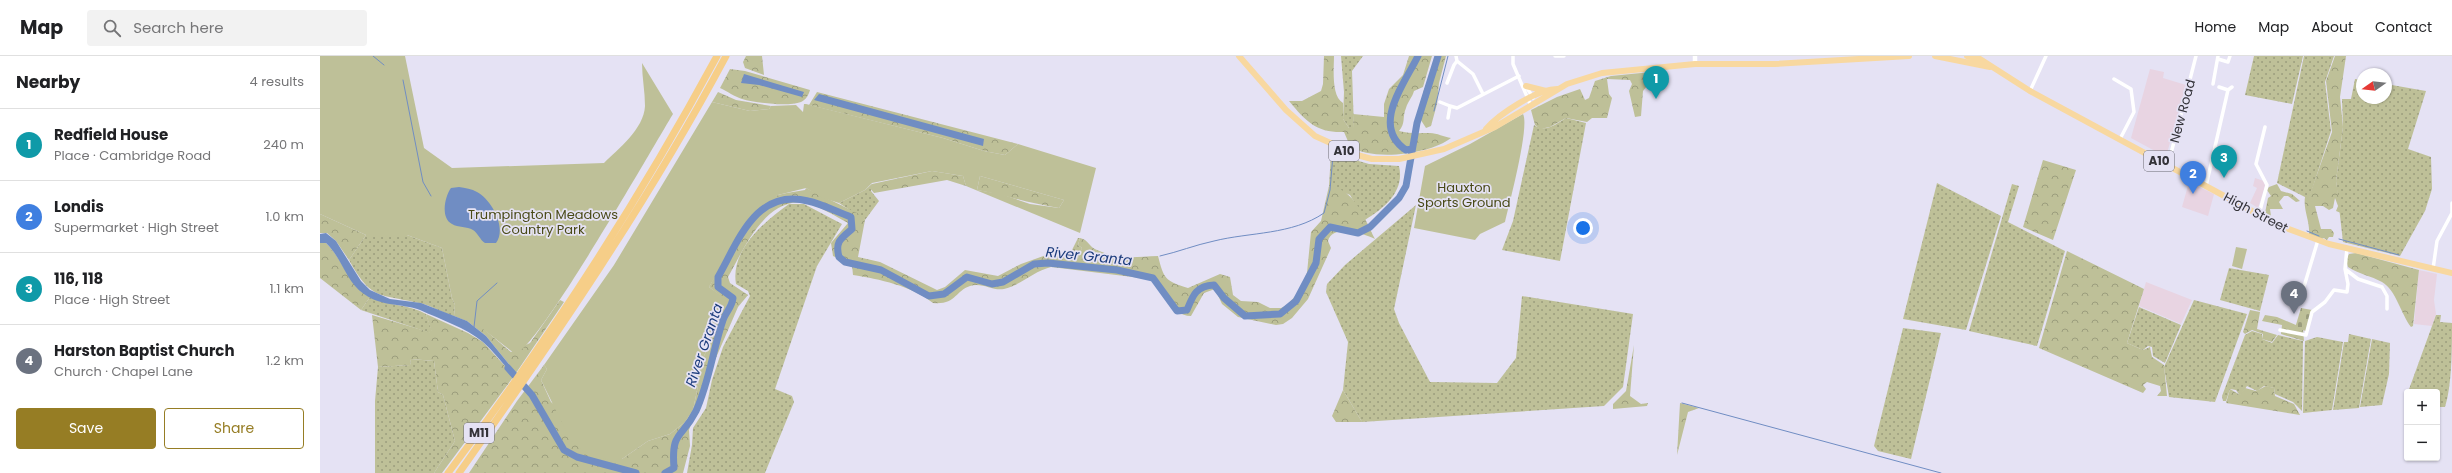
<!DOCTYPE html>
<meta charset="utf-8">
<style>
:root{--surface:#fff;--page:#f2f2f2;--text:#202124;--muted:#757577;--line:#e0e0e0;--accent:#967d24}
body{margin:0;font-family:Poppins,sans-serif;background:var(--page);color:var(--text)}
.controls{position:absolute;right:12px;bottom:12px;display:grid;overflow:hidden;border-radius:4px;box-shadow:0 1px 3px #0004}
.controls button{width:36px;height:36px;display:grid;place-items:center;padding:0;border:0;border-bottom:1px solid var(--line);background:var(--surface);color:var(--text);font:20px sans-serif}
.compass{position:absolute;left:2036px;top:12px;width:36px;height:36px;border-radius:50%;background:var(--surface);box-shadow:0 1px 3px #0004;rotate:256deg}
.you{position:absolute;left:1263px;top:172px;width:14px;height:14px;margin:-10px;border:3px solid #fff;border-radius:50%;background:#1a73e8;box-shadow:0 0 0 6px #1a73e833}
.badge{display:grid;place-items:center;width:26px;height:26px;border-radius:50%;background:var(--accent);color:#fff;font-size:13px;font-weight:700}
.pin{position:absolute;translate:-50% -33px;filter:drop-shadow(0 1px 2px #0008)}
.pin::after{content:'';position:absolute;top:21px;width:14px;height:12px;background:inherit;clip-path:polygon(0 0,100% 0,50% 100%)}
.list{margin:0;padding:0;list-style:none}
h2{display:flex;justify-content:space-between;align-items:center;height:52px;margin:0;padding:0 16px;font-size:17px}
h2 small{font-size:13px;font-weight:400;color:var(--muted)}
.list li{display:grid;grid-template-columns:26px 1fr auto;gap:12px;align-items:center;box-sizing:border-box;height:72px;padding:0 16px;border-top:1px solid var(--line)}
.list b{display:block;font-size:15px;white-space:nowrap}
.list p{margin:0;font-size:13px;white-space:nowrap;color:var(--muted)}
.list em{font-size:13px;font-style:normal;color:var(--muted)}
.actions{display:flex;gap:8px;padding:12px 16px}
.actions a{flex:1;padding:9px 0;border:1px solid var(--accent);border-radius:4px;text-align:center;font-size:14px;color:var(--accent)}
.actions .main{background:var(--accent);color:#fff}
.icon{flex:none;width:22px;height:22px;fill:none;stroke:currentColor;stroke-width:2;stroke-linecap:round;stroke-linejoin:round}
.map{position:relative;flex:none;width:2132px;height:417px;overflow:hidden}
header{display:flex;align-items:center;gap:24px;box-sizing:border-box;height:56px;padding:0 20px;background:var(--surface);border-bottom:1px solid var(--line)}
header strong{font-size:19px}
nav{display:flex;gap:22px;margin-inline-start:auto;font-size:14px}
.search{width:280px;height:36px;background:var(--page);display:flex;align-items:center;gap:10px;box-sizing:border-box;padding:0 14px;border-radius:4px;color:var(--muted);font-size:15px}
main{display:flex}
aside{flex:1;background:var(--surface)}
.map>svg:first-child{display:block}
.commercial{fill:#e8d4e2}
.grass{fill:url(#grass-dots)}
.forest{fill:url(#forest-crowns)}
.cemetery{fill:url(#cemetery-stones)}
.park{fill:#bec098;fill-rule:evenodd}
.water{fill:#708dc3}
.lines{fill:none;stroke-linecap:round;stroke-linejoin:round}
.stream{stroke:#708dc3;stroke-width:1}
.river{stroke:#708dc3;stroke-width:7}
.minor{stroke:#fff;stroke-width:3.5}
.tertiary{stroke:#fff;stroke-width:4.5}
.trunk{stroke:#f8d8a0;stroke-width:6}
.motorway{stroke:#f6ce88;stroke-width:7}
.labels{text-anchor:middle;stroke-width:3.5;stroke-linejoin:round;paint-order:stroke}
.shield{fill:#e5e2f4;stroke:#696871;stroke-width:1}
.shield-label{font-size:12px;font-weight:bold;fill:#343339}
.street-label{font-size:13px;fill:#343339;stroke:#e5e2f4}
.park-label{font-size:13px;fill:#494a17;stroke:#e5e2f4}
.water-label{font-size:14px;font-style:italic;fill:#1a3b7c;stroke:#e5e2f4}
</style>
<header>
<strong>Map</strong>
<div class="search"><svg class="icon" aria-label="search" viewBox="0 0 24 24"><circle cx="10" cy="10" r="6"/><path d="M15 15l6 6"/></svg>Search here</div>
<nav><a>Home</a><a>Map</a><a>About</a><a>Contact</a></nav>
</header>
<main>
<aside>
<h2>Nearby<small>4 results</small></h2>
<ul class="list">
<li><span class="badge" style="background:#0f9aa8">1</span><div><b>Redfield House</b><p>Place · Cambridge Road</p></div><em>240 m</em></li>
<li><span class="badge" style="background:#3f7fe0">2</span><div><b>Londis</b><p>Supermarket · High Street</p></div><em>1.0 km</em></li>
<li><span class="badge" style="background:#0f9aa8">3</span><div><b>116, 118</b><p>Place · High Street</p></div><em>1.1 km</em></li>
<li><span class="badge" style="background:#6b7280">4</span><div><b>Harston Baptist Church</b><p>Church · Chapel Lane</p></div><em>1.2 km</em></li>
</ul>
<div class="actions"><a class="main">Save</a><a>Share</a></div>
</aside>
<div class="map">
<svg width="2132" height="417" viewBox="0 0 2132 417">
<defs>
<pattern id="grass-dots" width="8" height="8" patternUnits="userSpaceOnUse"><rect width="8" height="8" fill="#bec098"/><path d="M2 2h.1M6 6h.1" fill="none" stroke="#9b9d7d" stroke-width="1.8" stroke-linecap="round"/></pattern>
<pattern id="forest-crowns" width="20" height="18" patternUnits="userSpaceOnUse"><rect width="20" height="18" fill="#bec098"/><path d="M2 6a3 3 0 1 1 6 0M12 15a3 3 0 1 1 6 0" fill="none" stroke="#9b9d7d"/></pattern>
<pattern id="cemetery-stones" width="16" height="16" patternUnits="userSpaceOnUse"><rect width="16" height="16" fill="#bec098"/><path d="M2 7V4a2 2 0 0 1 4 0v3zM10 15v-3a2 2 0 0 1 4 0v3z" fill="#9b9d7d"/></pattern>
</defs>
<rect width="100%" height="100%" fill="#e5e2f4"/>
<!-- commercial -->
<path class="commercial" d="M1830 13 1844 16 1843 22 1866 29 1846 101 1811 82Z
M1935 122 1944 125 1945 130 1938 152 1930 147 1937 132 1933 130Z
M1869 126 1894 138 1888 160 1862 151Z
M2099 214 2117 218 2114 244 2116 258 2112 270 2094 268Z
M1826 226 1872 244 1861 268 1819 250Z"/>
<!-- grass -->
<path class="grass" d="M1021 0H1043L1032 15 1034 72H1029L1023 63 1024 36Z
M1934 0H1983L1972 48 1925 39Z
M1984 0H2014L2005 26 2011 75 1989 143 1957 127Z
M2035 23 2042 24V42H2066V28L2106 35 2088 93 2111 101 2112 133 2105 155 2080 200 2023 186 2016 125 2023 71 2022 43H2031Z
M1246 62 1266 67 1240 205 1182 194 1193 165 1214 69C1226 77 1236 68 1246 62Z
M1011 97 1049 108 1079 110C1085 135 1065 152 1045 164L1030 139 1009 130Z
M1617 127 1681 160 1646 274 1583 263Z
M552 128 551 135 559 145 545 164 519 147 545 134Z
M1692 128 1699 130 1688 166 1745 195 1717 290 1649 275Z
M469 148H484L522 168 497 210 455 333 472 340 474 346 445 417H367L372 389 373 372 386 352 392 324 403 291 430 240 428 235 416 228C410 194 445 165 469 148Z
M1096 149 1074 253 1079 267 1110 326 1177 327 1196 302 1202 240 1313 258 1303 331 1284 350 1042 366 1023 334 1028 286 1006 236 1007 228 1025 209Z
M46 179H87L122 192 132 242 135 249 134 260C122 257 111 249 99 247 59 238 51 244 29 204Z
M758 182H760L758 189 762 192 758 202 741 201 732 198 749 200Z
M1909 212 1949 219 1940 255 1900 244Z
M50 241C68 250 89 248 106 258L113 278 41 254Z
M1874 244 1927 258 1895 346 1849 341 1844 311Z
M1819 251 1861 269 1845 307 1833 300 1832 291 1828 290 1823 294 1807 287Z
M2116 259H2121L2120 266 2132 267C2132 292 2132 330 2125 351H2117V336H2088Z
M1583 272 1621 277 1591 403 1558 395 1554 390Z
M1932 275 1942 278V283L1952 287 1958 279 1983 285 1982 355 1973 346 1955 338 1954 332 1944 330 1937 335 1927 330 1920 340 1916 334 1910 333 1906 345H1903L1902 340 1925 279Z
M2029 278 2051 283 2039 352 2013 354 2024 286H2028Z
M1997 281 2023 286 2012 354 1983 357 1985 285Z
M2052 283 2070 287 2069 318 2062 349 2040 351Z
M91 303 114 305 118 336 123 339 135 385 114 417H55V345L58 311 90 309Z"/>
<!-- forest -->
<path class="forest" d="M426 0H442L444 19 425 12 423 6Z
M1004 0H1014C1014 12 1011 40 1023 47V63L1029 72H1034L1033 58 1064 61V48L1069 33 1083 19 1089 0H1112L1103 31 1094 35C1092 42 1088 45 1086 52 1082 61 1086 67 1079 75 1090 78 1099 77 1110 77 1117 77 1124 81 1131 82 1111 98 1052 106 1030 90L1024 76C998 77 987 67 969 45H982L1001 35 1003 28Z
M1119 0H1126L1119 27 1117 48 1111 70 1106 72 1097 58C1105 46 1101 49 1103 38 1104 30 1116 11 1119 0Z
M2015 0H2026L2020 41 2023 71 2016 125 2021 157 2016 155 2018 150 2015 142 2013 152 2009 154 2003 150H1995L2001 173H2011L2014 177 2013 181H2009L2007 184 2004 182 1999 184 1989 178C1990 165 1983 154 1985 141H1989L2012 76 2006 25Z
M410 13 425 15 490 34C489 38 486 44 481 46 468 51 436 47 422 43 415 41 407 35 400 32Z
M1331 16 1336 19 1323 35 1321 60 1315 61 1309 35 1312 28 1310 24 1287 23 1289 38 1292 42 1287 62H1272L1267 66 1246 62 1230 71 1220 73 1215 69 1211 54 1237 41 1260 33 1265 44 1269 42 1275 25 1291 20Z
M398 36 416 44 451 50 449 53 430 55 392 46Z
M497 36 698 88 685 99 664 95 623 82 489 49Z
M1723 104 1756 114 1733 184 1703 171Z
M612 115 643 120 646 130 627 124 554 137 549 131 552 128Z
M660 120 744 144 739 152C711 148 685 139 657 134Z
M1957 128 1961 135 1972 138 1980 145 1976 146 1968 140H1964L1959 146 1963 153H1950L1951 160 1945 157 1948 142 1951 140 1947 134 1949 131Z
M1009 130C1035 133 1044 162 1055 183 1045 178 1013 167 1008 185L1011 192 988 243 972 262 963 268 956 269 918 261 902 248 895 233 884 237 871 260C850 260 845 234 829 223L731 211C714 215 701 229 684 233 672 235 662 226 650 230 635 235 636 249 613 247 592 230 559 223 533 219L532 209 513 200 511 187 528 167C515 160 498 149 484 147 445 141 423 195 408 221L410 227 428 239 418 251 392 311 369 374 370 390 363 417H149L197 345 224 309 227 313 221 324 231 346 302 403 328 385 350 378 365 366 373 354 384 300 409 246 389 231C402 208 427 156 449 143 460 137 473 136 485 134L486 132 539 158 545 164 538 201 560 206 617 234 625 231 645 214 678 220 701 208 729 198 741 201 758 202 762 192 758 189 760 182C769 184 769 191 777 194 799 204 814 201 838 200 844 223 845 225 868 232L900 218 910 221 913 239 921 245 938 246 950 252H961L967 249 978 237 987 217 991 176 1001 165Z
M0 158 46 179 29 204 16 185 7 177H0Z
M0 187H6C23 203 28 229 50 241L41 254 0 222Z
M1747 195 1824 233 1807 287 1823 294 1830 291 1832 301 1844 309 1847 340H1837L1841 335 1840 330 1827 326 1823 329 1826 333 1823 337 1719 292Z
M2036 197 2099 214 2093 270 2091 271C2081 258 2076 234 2062 226 2051 220 2039 218 2028 211L2026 204 2029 198Z
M240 244 244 246 196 317 166 280 147 265 159 269 191 296 210 287Z
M1930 254 1940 256 1937 273 1957 279 1952 286 1942 283 1943 278 1932 274 1925 278 1923 276Z
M106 258 148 277 163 286 194 320 122 417H114L135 385 123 339 118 336 114 305 91 303 90 309 58 311 52 259 112 277Z
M1945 259 1957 261 1983 272 1984 285 1961 278 1962 269 1942 265Z
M1314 289 1310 340 1321 348 1328 347 1327 350 1293 353V348L1306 335Z
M1946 330 1954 332 1955 340 1974 348 1980 359 1906 347 1910 333 1920 339 1925 332 1936 335Z
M1023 334 1042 366H1016L1012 360Z
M1360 347 1379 352 1368 356 1357 399Z"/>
<!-- cemetery -->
<path class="cemetery" d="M1981 252 1992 254 1986 275 1975 272Z"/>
<!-- park -->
<path class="park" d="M0 0H85L104 92 132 112 284 107C298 93 324 73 325 50 325 36 322 21 322 7L353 58C333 91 218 293 195 298L159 270 134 260 135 249 132 242 122 192 87 179H46L0 158Z
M392 46 430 55 449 53 451 50 476 49 483 56 484 48H486L623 82 664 95 685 99 698 88 776 112 760 177 646 130 643 120 612 115 552 127 545 134 519 147 503 142 486 132 458 139 442 150 423 174 389 231 409 245 384 300 373 354 365 366 350 378 328 385 302 403 294 405 277 401 264 395 251 385 221 324 227 313 224 309 294 209ZM660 120 744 144 739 152 710 148 681 138 657 134Z
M1203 58C1210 70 1189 149 1185 166L1160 178 1155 184 1094 172 1105 110 1150 88Z
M1916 191 1927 193 1922 213 1912 210Z"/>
<!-- water -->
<path class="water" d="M424 18 484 36 482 41 439 29 421 27Z
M499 38 664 83 663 90 494 44Z
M139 131C145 132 152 133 157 136 172 144 187 172 176 187H165C160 184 158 177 153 174 147 170 138 172 132 168 120 162 125 140 131 132Z
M6 177 16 185 41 225 50 234 70 243 101 247 147 265 166 280 196 317 194 320C184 309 174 296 163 286 146 272 120 263 100 254 81 247 62 251 44 238 26 226 22 202 6 187H0V178Z"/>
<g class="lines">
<!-- stream -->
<path class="stream" d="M53 0 64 9
M83 24 103 126 111 140
M1114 55 1128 0
M1987 175 1999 180
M2019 183 2079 199
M840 200C858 196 875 189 894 185 930 176 972 179 1004 157L1010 134 1013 99
M154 271 157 245 177 227
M1362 347 1621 417"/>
<!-- river -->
<path class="river" d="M1092 93 1086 94C1050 70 1085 27 1098 0
M188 312 212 339 244 394 257 401 316 417
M345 417 354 412C351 374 362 383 376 355 389 327 393 293 403 264 406 256 412 251 413 242L398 231V221C419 184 436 132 488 145 502 148 517 156 531 161L532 173C520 183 515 186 519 201L525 206 561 214 609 240 624 238 647 221 672 228 683 226 714 208 728 207 797 214 833 222 857 255 867 254C873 239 876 230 894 229L904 242 925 260 960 258 976 245 996 207 999 183 1010 171 1038 177 1050 171 1079 142 1086 130 1097 67 1118 0"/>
<!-- minor -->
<path class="minor" d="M1136 0 1137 5 1153 18 1163 38
M1193 0V8L1211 50
M1235 0H1244
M1898 3 1908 6 1910 0
M1794 23 1811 33 1814 56 1800 83
M1127 27 1134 9 1137 5
M1893 28 1898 0
M1206 30 1213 42
M1899 31 1908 34
M1710 35 1726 0
M1120 46 1130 50
M1128 62 1130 50 1137 52 1199 20
M1848 109 1876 0
M1886 130 1908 34 1912 31
M1939 158 1947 129 1936 108 1945 71
M2027 192 2025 213 2038 223 2062 231 2067 240V253
M2113 213 2117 185 2132 157V147
M1979 247 1998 184
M1960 274 1986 279 1992 256 2005 246 2014 234 2027 236 2028 228 2025 213"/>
<!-- tertiary -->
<path class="tertiary" d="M1375 0V8"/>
<!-- trunk -->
<path class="trunk" d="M919 0 966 54 995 80 1037 99 1052 103H1079L1124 93 1175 71 1247 28 1282 17 1375 8H1455L1589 0
M1615 0 1670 11
M1647 0 1660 3 1710 35 1958 169 2009 188 2132 217
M1206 30 1226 35
M1166 73C1179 58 1217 33 1237 33"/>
<!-- motorway -->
<path class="motorway" d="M128 417C228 285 318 146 397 0
M139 417C234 283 328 146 406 0"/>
</g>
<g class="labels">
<!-- shield labels -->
<g class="shield">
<rect x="1009" y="85" width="30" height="20" rx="3"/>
<rect x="1824" y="95" width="30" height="20" rx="3"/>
<rect x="144" y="367" width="30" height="20" rx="3"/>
</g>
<g class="shield-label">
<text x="1024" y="99">A10</text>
<text x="1839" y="109">A10</text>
<text x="159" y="381">M11</text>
</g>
<!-- street labels -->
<g class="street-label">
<text transform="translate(1862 55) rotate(-75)" y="5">New Road</text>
<text transform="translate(1936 156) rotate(28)" y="5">High Street</text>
</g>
<!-- park labels -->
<g class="park-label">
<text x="1144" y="136">Hauxton<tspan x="1144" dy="15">Sports Ground</tspan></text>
<text x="223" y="163">Trumpington Meadows<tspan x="223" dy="15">Country Park</tspan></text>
</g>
<!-- water labels -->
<g class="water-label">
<text transform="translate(769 200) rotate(6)" y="5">River Granta</text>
<text transform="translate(384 289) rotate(-71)" y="5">River Granta</text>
</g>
</g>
</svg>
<div class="controls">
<button>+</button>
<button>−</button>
</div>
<svg class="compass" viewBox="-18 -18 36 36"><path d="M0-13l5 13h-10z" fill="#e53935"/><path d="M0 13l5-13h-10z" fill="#757577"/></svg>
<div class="you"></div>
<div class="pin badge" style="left:1336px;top:43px;background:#0f9aa8">1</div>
<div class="pin badge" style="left:1873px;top:138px;background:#3f7fe0">2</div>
<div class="pin badge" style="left:1904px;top:122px;background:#0f9aa8">3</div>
<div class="pin badge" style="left:1974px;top:258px;background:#6b7280">4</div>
</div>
</main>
